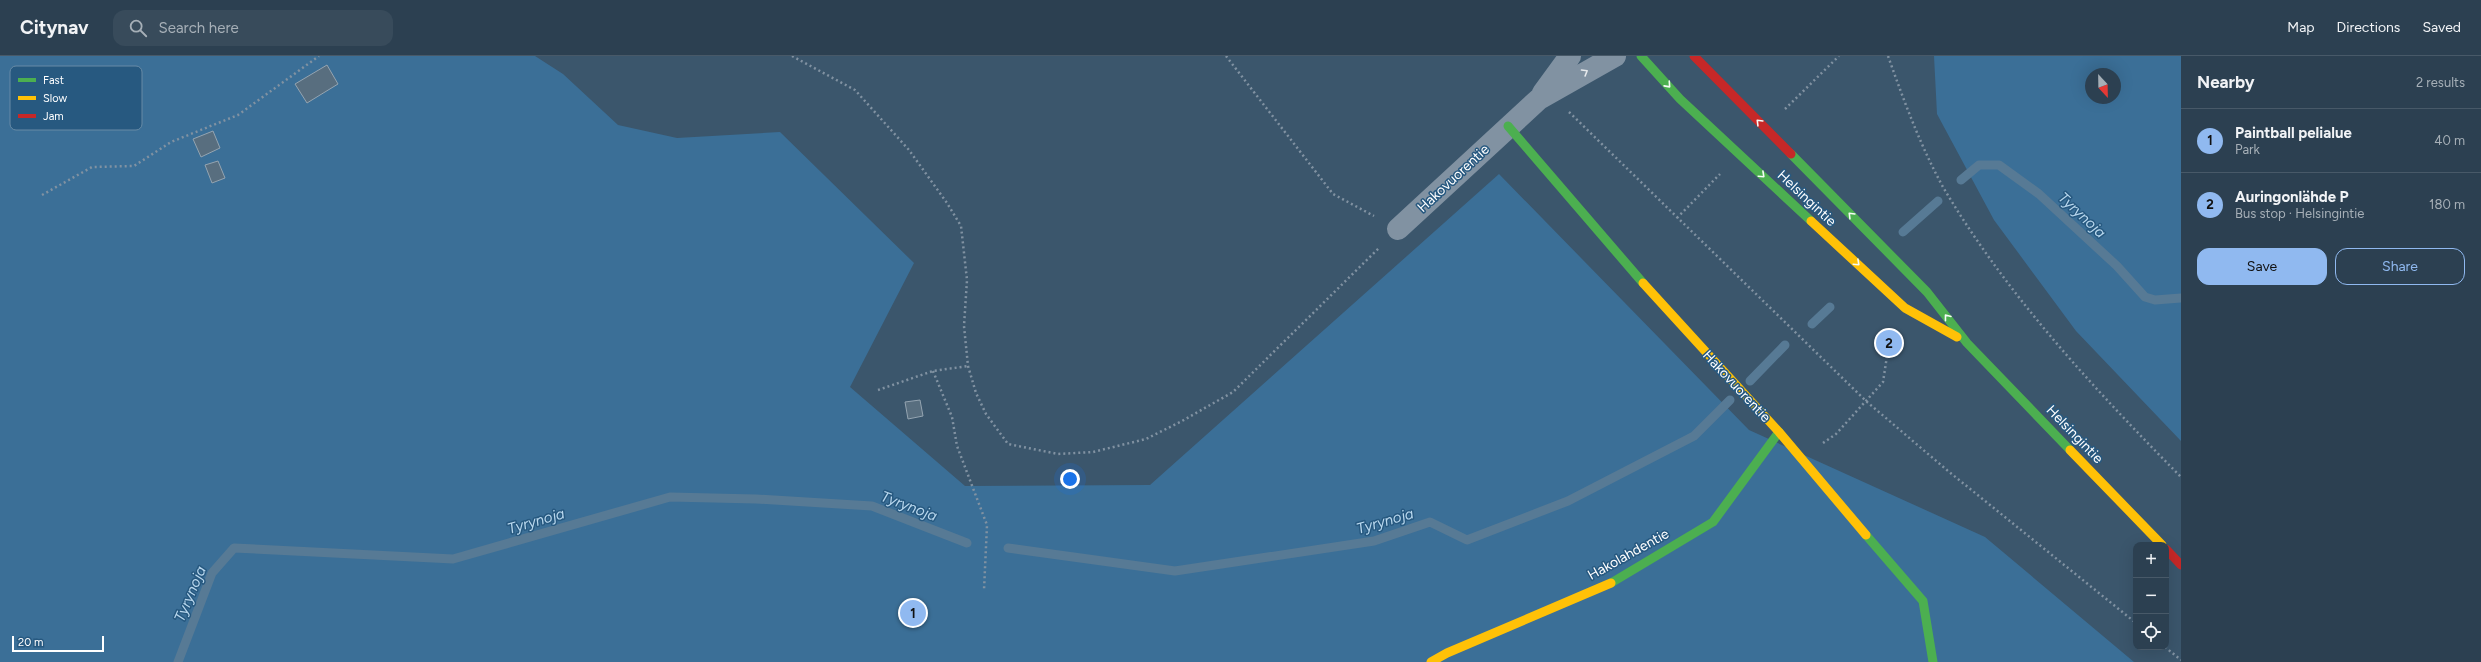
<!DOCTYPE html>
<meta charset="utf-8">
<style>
:root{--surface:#2c4051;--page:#384b5b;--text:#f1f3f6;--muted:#a6afb7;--line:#485968;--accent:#90b9f0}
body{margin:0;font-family:Figtree,sans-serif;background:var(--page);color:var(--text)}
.controls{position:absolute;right:12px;bottom:12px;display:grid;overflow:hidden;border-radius:8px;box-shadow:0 4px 16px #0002}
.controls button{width:36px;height:36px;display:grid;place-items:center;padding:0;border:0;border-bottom:1px solid var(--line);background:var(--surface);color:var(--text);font:20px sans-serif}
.compass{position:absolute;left:2085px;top:12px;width:36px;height:36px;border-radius:50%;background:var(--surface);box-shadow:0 4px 16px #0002;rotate:158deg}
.scale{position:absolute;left:12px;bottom:10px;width:92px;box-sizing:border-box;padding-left:4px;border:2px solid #fff;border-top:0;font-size:11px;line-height:14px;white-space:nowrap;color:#fff;-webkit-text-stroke:3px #275980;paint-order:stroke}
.you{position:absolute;left:1070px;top:423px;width:14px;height:14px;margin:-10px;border:3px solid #fff;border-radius:50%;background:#1a73e8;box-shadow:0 0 0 6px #1a73e833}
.badge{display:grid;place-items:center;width:26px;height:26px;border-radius:50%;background:var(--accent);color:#111;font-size:13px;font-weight:700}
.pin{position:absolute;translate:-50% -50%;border:2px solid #fff;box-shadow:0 1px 4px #0006}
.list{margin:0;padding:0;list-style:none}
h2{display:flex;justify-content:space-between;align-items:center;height:52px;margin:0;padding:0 16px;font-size:17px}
h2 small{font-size:13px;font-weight:400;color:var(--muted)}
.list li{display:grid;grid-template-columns:26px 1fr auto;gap:12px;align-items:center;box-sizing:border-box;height:64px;padding:0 16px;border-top:1px solid var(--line)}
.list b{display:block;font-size:15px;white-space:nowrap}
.list p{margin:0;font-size:13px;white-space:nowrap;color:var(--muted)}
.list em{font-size:13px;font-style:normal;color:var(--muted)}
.actions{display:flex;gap:8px;padding:12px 16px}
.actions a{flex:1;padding:9px 0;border:1px solid var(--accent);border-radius:12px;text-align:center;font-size:14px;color:var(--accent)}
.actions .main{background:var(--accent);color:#111}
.icon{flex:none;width:22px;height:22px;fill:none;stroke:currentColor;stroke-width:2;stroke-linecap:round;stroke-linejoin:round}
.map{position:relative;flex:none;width:2181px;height:606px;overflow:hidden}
header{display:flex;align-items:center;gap:24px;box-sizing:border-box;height:56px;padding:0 20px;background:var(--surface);border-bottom:1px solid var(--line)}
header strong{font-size:19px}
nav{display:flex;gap:22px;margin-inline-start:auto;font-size:14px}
.search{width:280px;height:36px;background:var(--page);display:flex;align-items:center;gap:10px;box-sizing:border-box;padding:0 14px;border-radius:12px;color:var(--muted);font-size:15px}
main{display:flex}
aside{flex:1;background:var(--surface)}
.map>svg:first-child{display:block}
.green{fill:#3b6f97;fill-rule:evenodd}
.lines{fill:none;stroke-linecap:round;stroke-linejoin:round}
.stream{stroke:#577a95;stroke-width:9}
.building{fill:#586e7f;stroke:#94a4b1}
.path{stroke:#8192a2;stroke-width:2.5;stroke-dasharray:2 3;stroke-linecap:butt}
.street{stroke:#8192a2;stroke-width:22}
.fast{stroke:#4caf50;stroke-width:9}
.slow{stroke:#ffc107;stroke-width:9}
.jam{stroke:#c62828;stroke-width:9}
.oneway{stroke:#e6e9ec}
.oneway2{stroke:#f6fbf6}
.labels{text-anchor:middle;stroke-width:3;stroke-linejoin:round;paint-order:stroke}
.street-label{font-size:14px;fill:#fff;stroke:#275980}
.water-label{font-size:15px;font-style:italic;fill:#b9d8ee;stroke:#275980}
.key{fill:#275980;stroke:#688ba6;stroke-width:1}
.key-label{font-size:11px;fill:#fff}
</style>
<header>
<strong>Citynav</strong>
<div class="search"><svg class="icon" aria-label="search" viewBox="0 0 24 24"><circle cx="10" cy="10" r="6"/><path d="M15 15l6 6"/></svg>Search here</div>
<nav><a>Map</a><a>Directions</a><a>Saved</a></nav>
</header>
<main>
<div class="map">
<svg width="2181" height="606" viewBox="0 0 2181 606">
<rect width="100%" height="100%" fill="#3b566c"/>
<!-- green -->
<path class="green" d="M0 0H535L563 18 618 69 677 82 780 76 914 207 850 331 965 430 1150 429 1499 118 1749 374 1985 481 2134 606H0Z
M1934 0H2181V385L2076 275 1994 164 1937 58ZM2091 18H2115V42H2091Z"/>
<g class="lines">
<!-- stream -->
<path class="stream" d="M1961 124 1979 109H1999L2039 138 2117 210 2145 241 2155 244 2181 242
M1903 176 1938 145
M1812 268 1830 251
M1750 325 1785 289
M1008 492 1175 515 1374 485 1430 466 1467 484 1568 445 1694 380 1730 344
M178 606 212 517 234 492 453 503 670 441 756 443 872 450 967 487"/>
</g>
<!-- building -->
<path class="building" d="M327 9 338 28 307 47 295 28Z
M213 75 220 92 201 101 193 83Z
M218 105 225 122 212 127 205 109Z
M920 344 923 360 908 363 905 346Z"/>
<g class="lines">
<!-- path -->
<path class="path" d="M792 0 855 34 909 94 947 147 961 170 967 224 964 270 968 310 976 337 986 358 1008 388 1058 398 1093 396 1146 383 1182 365 1233 336 1380 191
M1226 0 1333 138 1374 160
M1888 0C1904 45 1920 89 1943 131 2006 238 2094 333 2181 421
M1785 53 1839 0
M1569 56 1866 345 1948 415 2136 567
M42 139 92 111 134 110 171 86 238 59 319 0
M1677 162 1720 118
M933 315 952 361 957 390 987 469 984 534
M878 334 933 315 968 310
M1823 387 1836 378 1883 326 1889 287
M2165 591 2181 604"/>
<!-- street -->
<path class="street" d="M1543 37 1570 0
M1398 173 1539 43 1615 0"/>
<!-- fast -->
<path class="fast" d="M1641 0 1680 43 1811 165
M1508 70 1643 227
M1791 98 1927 236 1967 287 2070 394
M1866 479 1923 545 1933 606
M1611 527 1713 466 1779 376"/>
<!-- slow -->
<path class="slow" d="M1811 165 1905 252 1957 281
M1643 227 1779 376 1866 479
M2070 394 2162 489
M1431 606 1447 597 1611 527"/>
<!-- jam -->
<path class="jam" d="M1694 0 1791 98
M2166 493 2181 509"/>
</g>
<!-- one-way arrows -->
<defs><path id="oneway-chevron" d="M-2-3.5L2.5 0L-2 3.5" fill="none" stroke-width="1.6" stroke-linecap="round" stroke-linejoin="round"/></defs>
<use class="oneway" href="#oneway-chevron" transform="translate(1585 16) rotate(-31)"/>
<g class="oneway2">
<use href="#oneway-chevron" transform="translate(1668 29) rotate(48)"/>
<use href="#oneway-chevron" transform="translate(1759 66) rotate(-135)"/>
<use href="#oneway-chevron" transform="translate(1762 119) rotate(43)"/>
<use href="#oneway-chevron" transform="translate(1851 159) rotate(-135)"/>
<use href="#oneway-chevron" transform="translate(1857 207) rotate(43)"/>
<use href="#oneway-chevron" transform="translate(1947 261) rotate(-128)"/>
</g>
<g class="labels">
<!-- street labels -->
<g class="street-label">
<text transform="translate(1453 122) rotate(-43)" y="5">Hakovuorentie</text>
<text transform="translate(1807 142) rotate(43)" y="5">Helsingintie</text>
<text transform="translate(1737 330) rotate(47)" y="5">Hakovuorentie</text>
<text transform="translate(2075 378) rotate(46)" y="5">Helsingintie</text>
<text transform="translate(1628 498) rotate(-29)" y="5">Hakolahdentie</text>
</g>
<!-- water labels -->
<g class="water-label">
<text transform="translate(2082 159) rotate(43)" y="5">Tyrynoja</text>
<text transform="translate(909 450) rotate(21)" y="5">Tyrynoja</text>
<text transform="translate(536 465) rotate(-16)" y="5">Tyrynoja</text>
<text transform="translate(1385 465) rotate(-16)" y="5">Tyrynoja</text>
<text transform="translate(190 538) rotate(-67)" y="5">Tyrynoja</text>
</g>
</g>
<!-- legend -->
<rect x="10" y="10" width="132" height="64" rx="6" class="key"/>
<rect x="18" y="22" width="18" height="4" fill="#4caf50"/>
<rect x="18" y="40" width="18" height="4" fill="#ffc107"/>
<rect x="18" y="58" width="18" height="4" fill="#c62828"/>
<g class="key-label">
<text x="43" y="28">Fast</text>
<text x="43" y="46">Slow</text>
<text x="43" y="64">Jam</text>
</g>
</svg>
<div class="controls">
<button>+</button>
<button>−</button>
<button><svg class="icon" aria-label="locate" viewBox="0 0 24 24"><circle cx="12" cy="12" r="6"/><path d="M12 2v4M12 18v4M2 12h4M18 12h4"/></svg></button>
</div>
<svg class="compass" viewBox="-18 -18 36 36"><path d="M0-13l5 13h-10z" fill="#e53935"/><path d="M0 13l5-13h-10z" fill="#a6afb7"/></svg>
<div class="scale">20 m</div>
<div class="you"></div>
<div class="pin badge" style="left:913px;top:557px">1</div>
<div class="pin badge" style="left:1889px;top:287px">2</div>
</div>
<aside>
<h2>Nearby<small>2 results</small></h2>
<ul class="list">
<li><span class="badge">1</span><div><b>Paintball pelialue</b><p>Park</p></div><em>40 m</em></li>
<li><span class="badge">2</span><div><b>Auringonlähde P</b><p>Bus stop · Helsingintie</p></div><em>180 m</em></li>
</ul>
<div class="actions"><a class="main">Save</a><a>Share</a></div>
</aside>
</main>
